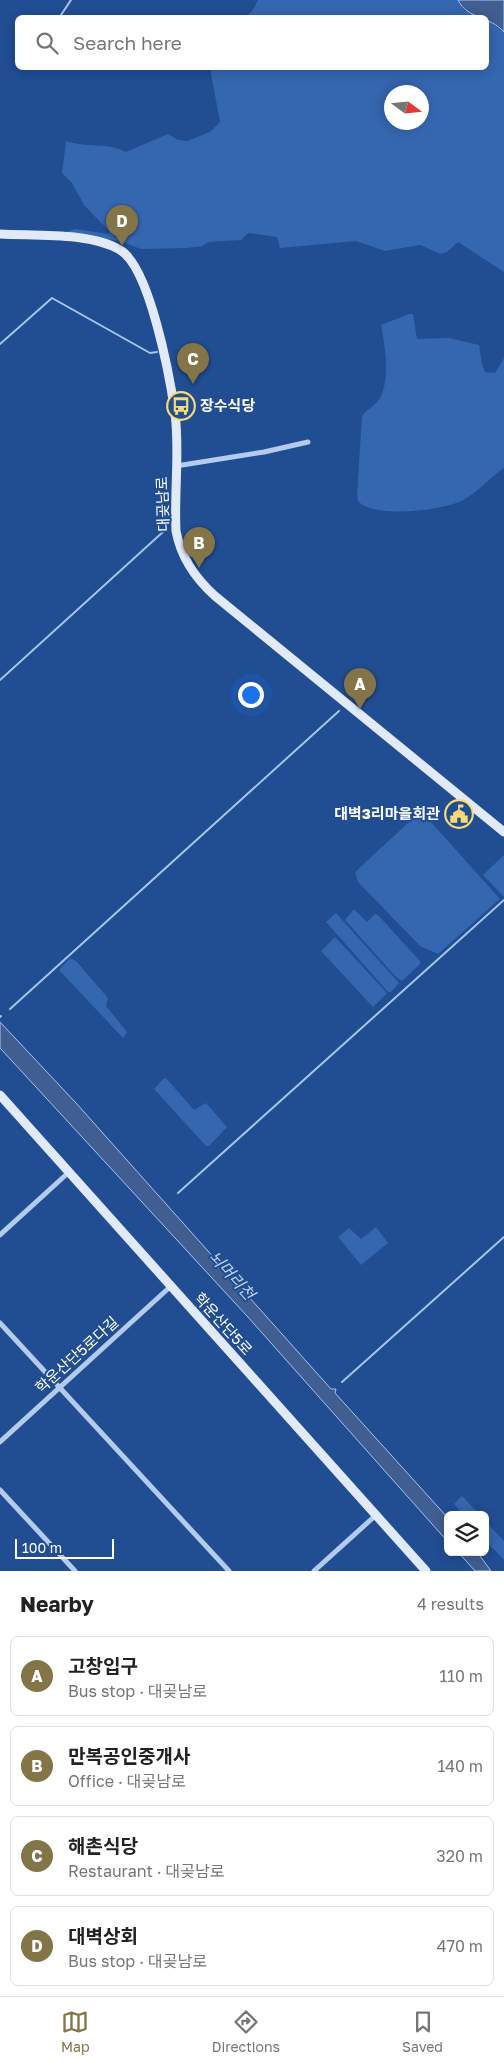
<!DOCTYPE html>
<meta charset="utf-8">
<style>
:root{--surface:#fff;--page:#f2f2f2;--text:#222;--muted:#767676;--line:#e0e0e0;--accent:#837547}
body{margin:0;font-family:"Golos Text","Noto Sans KR",sans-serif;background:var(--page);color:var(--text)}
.controls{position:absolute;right:15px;bottom:15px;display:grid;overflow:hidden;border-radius:8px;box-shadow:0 2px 12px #0003}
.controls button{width:45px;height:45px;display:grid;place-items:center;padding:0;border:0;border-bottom:1px solid var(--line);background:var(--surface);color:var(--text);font:25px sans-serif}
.compass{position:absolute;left:384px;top:85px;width:45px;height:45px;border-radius:50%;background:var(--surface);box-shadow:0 2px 12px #0003;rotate:105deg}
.scale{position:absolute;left:15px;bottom:12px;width:99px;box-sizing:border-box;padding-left:5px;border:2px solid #fff;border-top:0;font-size:14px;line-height:18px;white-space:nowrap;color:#fff;-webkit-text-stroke:4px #214d93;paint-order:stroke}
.you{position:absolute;left:250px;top:694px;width:18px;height:18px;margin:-12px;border:4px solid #fff;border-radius:50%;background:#1a73e8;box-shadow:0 0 0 8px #1a73e833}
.badge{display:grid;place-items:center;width:32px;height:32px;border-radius:50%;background:var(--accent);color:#fff;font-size:16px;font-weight:700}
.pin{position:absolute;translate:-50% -41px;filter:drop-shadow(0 1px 2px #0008)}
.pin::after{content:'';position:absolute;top:26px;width:18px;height:15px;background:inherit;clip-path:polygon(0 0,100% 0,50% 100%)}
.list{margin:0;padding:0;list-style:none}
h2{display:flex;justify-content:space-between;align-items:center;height:65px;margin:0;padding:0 20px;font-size:21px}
h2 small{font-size:16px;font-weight:400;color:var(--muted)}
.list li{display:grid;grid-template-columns:32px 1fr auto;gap:15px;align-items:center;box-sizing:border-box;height:80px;margin:0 10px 10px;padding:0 10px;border:1px solid var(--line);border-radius:8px}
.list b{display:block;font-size:19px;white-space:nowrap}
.list p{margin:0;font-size:16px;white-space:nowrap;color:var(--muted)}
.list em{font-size:16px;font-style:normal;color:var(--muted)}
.icon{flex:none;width:28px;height:28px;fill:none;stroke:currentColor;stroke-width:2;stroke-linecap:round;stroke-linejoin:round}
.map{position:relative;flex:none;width:504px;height:1571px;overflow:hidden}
.search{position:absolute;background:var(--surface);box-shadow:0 2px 12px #0003;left:15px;right:15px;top:15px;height:55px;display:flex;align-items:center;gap:12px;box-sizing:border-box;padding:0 18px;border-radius:8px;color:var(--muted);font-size:19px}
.sheet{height:425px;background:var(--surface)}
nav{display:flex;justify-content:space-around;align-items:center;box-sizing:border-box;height:70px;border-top:1px solid var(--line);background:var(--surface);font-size:14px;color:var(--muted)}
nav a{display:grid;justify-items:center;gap:2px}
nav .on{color:var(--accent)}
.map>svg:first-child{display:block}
.green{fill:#3566b0;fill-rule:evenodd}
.water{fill:#405e91;stroke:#a7c5ee}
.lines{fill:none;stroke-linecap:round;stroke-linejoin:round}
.stream{stroke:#a7c5ee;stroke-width:2}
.street{stroke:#b3cbed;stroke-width:5}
.secondary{stroke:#e0eafa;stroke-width:9}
.labels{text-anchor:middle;stroke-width:4;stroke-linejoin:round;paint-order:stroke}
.poi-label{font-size:15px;font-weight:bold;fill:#fff;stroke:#214d93;text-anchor:start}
.street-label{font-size:15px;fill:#fff;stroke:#214d93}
.water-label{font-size:16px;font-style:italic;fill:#c0d5f4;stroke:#214d93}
</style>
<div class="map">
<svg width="504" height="1571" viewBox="0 0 504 1571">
<rect width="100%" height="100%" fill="#214d93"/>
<!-- green -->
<path class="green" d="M258 0H458L464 10 481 17 240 18C250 16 254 9 258 0Z
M487 20 504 32V272L458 242 447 252 441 254 420 245 385 251 356 241 280 248 277 237 248 233 241 240 209 242 202 246 187 248 141 249 120 241 61 233 76 229 108 234 110 232 84 205 72 183 62 173 66 141C86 148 107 142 126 152L168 134 178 140 187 141 210 132 220 122 210 68H486ZM392 92H422V122H392Z
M409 314H413L417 339 449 338 479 345 482 364 485 372 495 373 504 358V468C490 477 479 491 465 499 446 511 372 519 358 501L357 494 362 416C367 409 378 404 381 396 390 376 385 346 381 325Z
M421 811 500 899 438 954 420 946 358 882 355 872Z
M504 855V897L483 875Z
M354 909 367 922 375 914 378 915 420 961V964L402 981 395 976 345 920Z
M336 913 399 983 391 992H388L326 922Z
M335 937 387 993 373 1007 321 951Z
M70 958 76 961 108 998 106 1006 127 1032 123 1038 59 970Z
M166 1078 194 1110 206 1103 227 1127 209 1146H206L154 1089 163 1079Z
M376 1227 388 1243 361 1265 338 1237 349 1228 361 1239Z
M462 1496 463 1497 480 1515H463L454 1504Z
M485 1521 504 1541V1560L485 1540Z"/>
<!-- water -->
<path class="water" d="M458 0H504V32C490 16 467 19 458 0Z
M0 1022 76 1103 331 1389H336L335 1393 448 1518V1542L247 1316 0 1048Z
M458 1552H477L491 1571H475Z"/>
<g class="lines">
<!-- stream -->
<path class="stream" d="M59 18 71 0
M0 344 52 298 150 353 157 352
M0 680 164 531
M10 1009 339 711
M0 1017 1 1016
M178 1193 504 900
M342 1382 504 1237"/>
<!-- street -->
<path class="street" d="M176 466 264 452 308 442
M0 1235 69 1172
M0 1323 229 1571
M0 1442 171 1286
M0 1490 75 1571
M314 1571 376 1515"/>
<!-- secondary -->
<path class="secondary" d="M0 234C34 236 90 232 120 250 150 267 170 378 175 413 180 451 174 492 176 531 181 558 195 578 215 596L504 832
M0 1095 426 1571"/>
</g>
<!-- icons -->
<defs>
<symbol id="bus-ring" viewBox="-11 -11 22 22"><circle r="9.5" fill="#214d93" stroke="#fada75" stroke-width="1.5"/><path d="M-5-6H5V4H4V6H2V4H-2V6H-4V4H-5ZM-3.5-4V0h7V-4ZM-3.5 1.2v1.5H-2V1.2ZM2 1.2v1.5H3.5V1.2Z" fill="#fada75"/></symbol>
<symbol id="civic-ring" viewBox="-11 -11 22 22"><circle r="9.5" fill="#214d93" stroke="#fada75" stroke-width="1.5"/><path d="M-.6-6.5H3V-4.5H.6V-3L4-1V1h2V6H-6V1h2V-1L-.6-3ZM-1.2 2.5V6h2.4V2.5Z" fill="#fada75"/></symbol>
</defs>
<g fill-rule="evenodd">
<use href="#bus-ring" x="165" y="390" width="32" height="32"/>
<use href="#civic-ring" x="443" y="798" width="32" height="32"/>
</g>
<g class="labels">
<!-- poi labels -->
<g class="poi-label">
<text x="200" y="411">장수식당</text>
<text x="440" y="819" text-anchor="end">대벽3리마을회관</text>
</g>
<!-- street labels -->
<g class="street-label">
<text transform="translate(163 504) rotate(-92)" y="5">대곶남로</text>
<text transform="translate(223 1324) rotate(48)" y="5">학운산단5로</text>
<text transform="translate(77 1355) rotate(-42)" y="5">학운산단5로다길</text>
</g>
<!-- water labels -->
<g class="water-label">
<text transform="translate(232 1275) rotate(48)" y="6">뇌머리천</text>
</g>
</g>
</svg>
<div class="controls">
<button><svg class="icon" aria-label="layers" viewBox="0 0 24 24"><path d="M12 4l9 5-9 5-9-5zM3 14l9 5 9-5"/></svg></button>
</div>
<svg class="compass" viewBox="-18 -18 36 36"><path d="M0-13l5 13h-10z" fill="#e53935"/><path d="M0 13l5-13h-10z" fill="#767676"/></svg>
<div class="scale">100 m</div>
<div class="you"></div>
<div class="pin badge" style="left:360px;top:709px">A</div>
<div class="pin badge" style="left:199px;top:568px">B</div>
<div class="pin badge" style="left:193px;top:384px">C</div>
<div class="pin badge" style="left:122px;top:246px">D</div>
<div class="search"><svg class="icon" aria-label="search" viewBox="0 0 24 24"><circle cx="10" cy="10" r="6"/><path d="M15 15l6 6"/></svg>Search here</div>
</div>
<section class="sheet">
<h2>Nearby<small>4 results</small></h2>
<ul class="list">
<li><span class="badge">A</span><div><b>고창입구</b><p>Bus stop · 대곶남로</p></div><em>110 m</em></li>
<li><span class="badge">B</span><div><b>만복공인중개사</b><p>Office · 대곶남로</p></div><em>140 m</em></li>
<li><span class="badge">C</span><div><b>해촌식당</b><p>Restaurant · 대곶남로</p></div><em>320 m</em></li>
<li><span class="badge">D</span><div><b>대벽상회</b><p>Bus stop · 대곶남로</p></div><em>470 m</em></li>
</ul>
</section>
<nav>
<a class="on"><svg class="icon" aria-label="map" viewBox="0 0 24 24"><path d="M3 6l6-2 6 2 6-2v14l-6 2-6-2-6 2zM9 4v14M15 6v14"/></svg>Map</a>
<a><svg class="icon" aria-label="directions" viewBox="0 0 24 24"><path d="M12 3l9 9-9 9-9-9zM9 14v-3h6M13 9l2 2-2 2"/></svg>Directions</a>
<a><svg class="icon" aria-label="saved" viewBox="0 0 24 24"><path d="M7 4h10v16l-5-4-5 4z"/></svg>Saved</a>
</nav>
